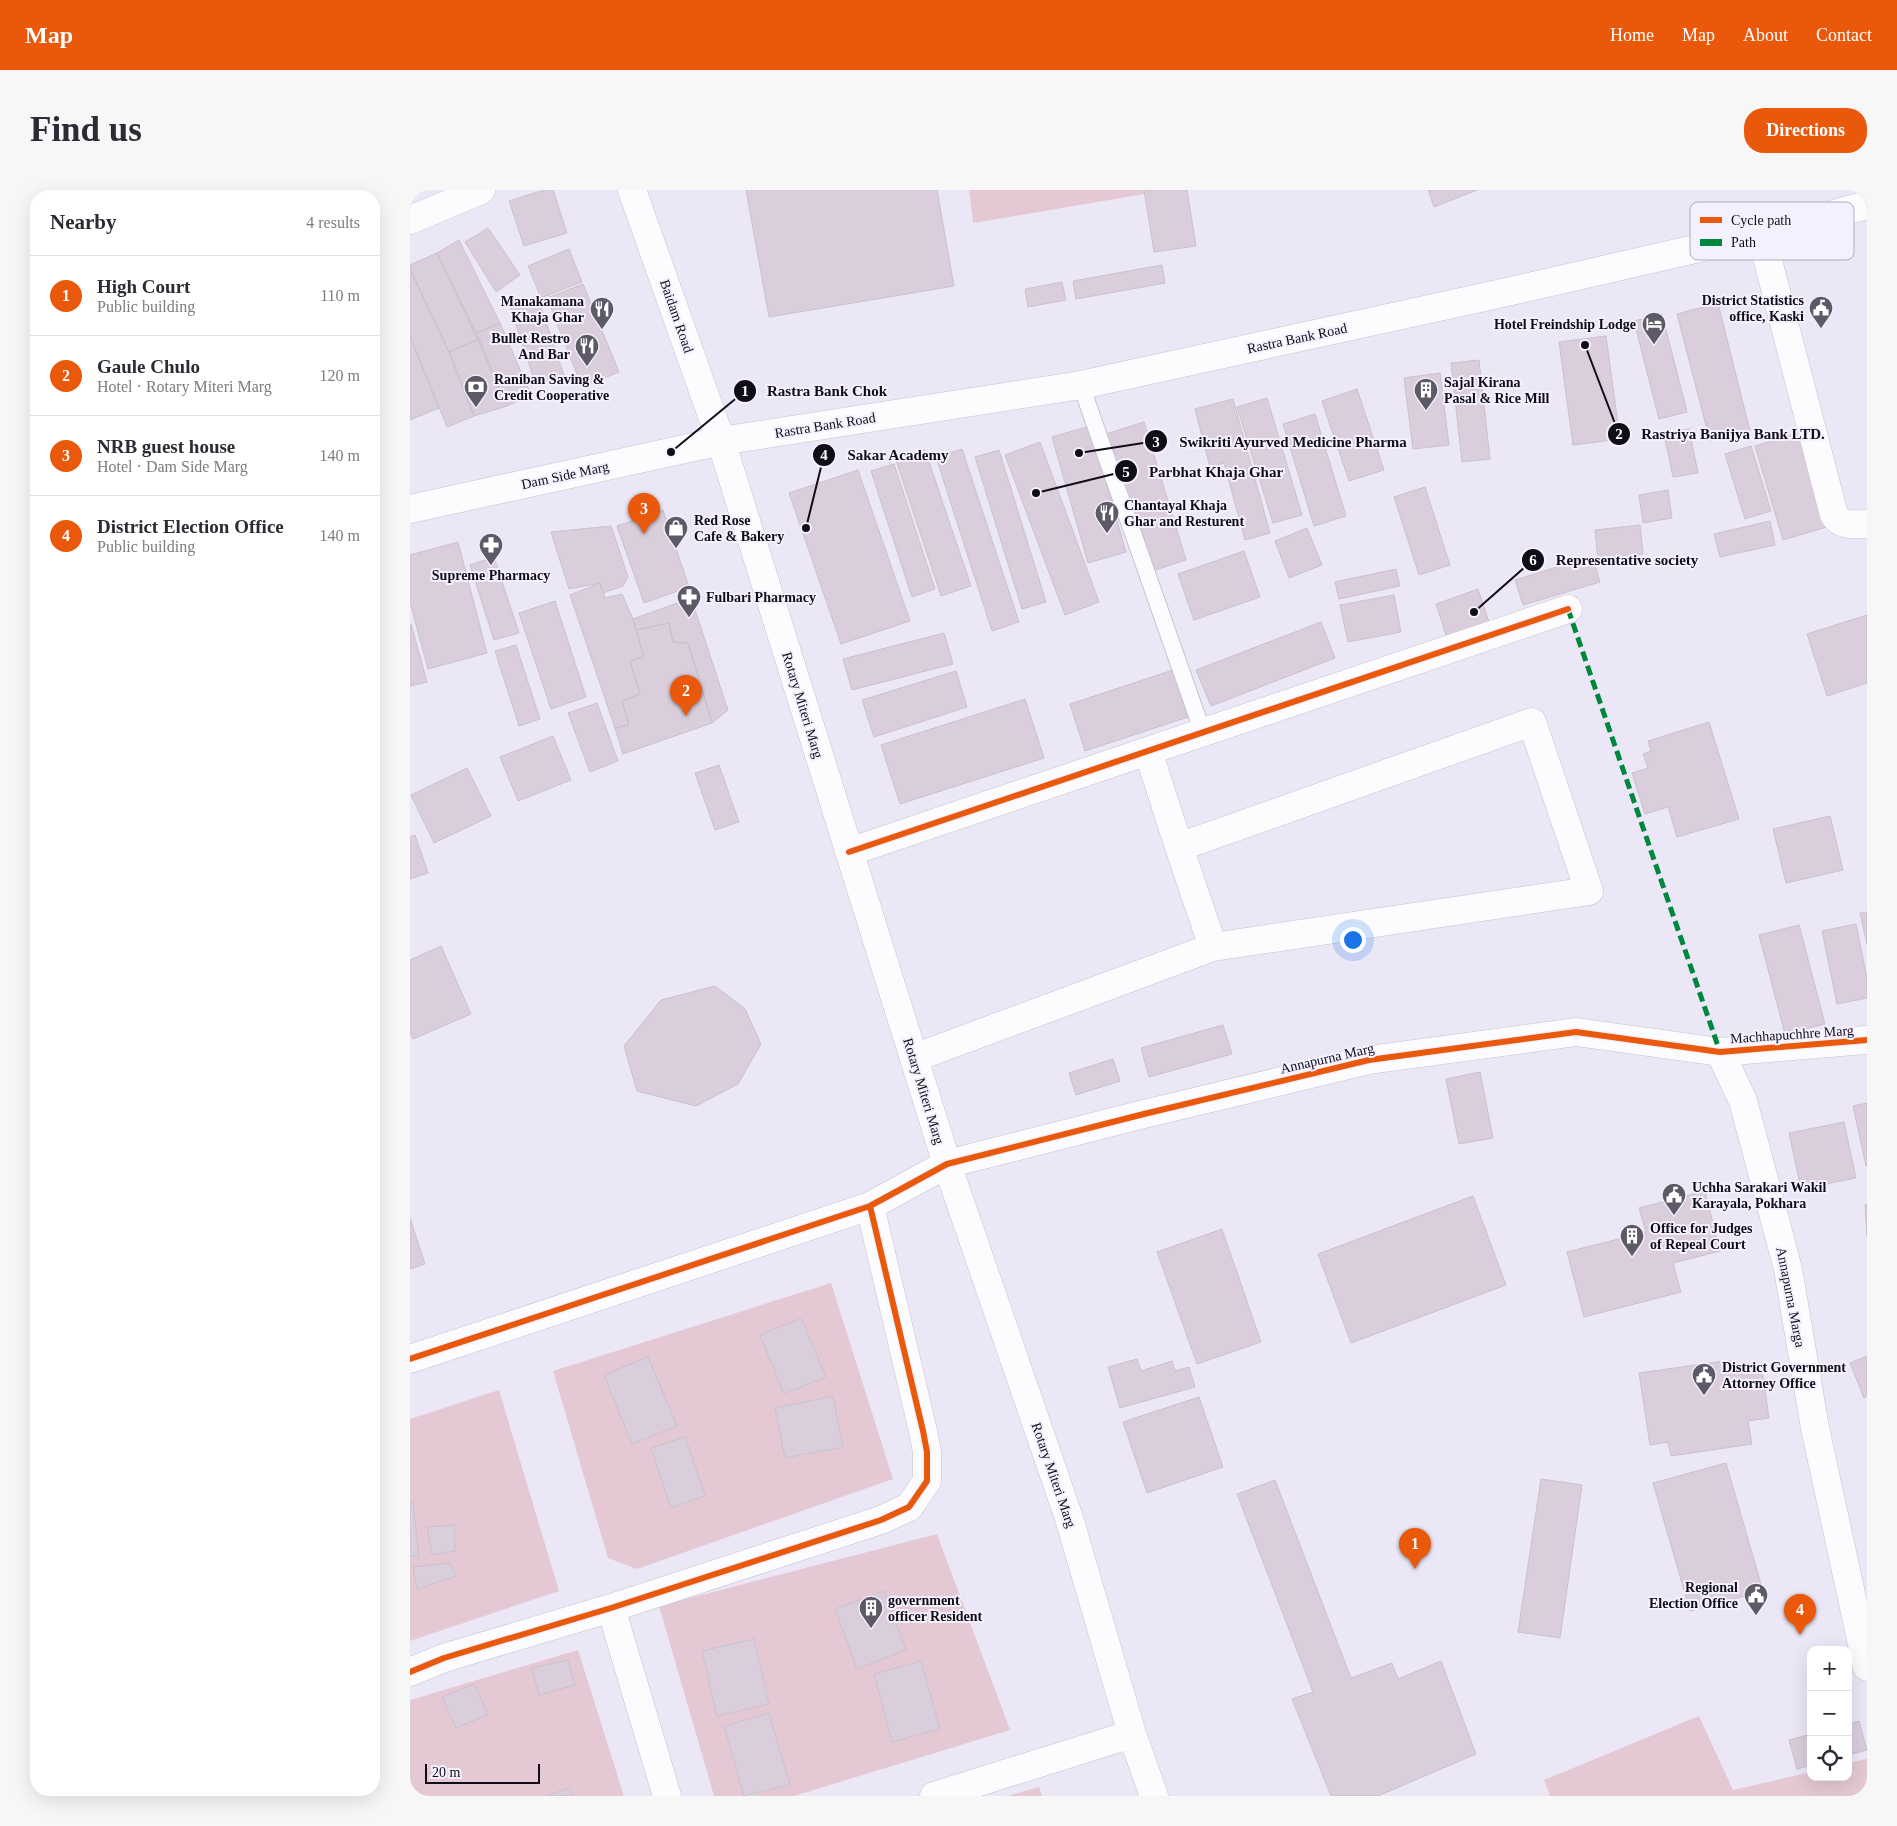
<!DOCTYPE html>
<meta charset="utf-8">
<style>
:root{--surface:#fff;--page:#f7f7f7;--text:#2b2b33;--muted:#7c7c81;--line:#e1e1e2;--accent:#ea580c}
body{margin:0;font-family:"Times New Roman",serif;background:var(--page);color:var(--text)}
.controls{position:absolute;right:15px;bottom:15px;display:grid;overflow:hidden;border-radius:10px;box-shadow:0 5px 20px #0002}
.controls button{width:45px;height:45px;display:grid;place-items:center;padding:0;border:0;border-bottom:1px solid var(--line);background:var(--surface);color:var(--text);font:25px sans-serif}
.scale{position:absolute;left:15px;bottom:12px;width:115px;box-sizing:border-box;padding-left:5px;border:2px solid #100c18;border-top:0;font-size:14px;line-height:18px;white-space:nowrap;color:#100c18;-webkit-text-stroke:4px #f5f0fe;paint-order:stroke}
.you{position:absolute;left:942px;top:749px;width:18px;height:18px;margin:-12px;border:4px solid #fff;border-radius:50%;background:#1a73e8;box-shadow:0 0 0 8px #1a73e833}
.badge{display:grid;place-items:center;width:32px;height:32px;border-radius:50%;background:var(--accent);color:#fff;font-size:16px;font-weight:700}
.pin{position:absolute;translate:-50% -41px;filter:drop-shadow(0 1px 2px #0008)}
.pin::after{content:'';position:absolute;top:26px;width:18px;height:15px;background:inherit;clip-path:polygon(0 0,100% 0,50% 100%)}
.list{margin:0;padding:0;list-style:none}
h2{display:flex;justify-content:space-between;align-items:center;height:65px;margin:0;padding:0 20px;font-size:21px}
h2 small{font-size:16px;font-weight:400;color:var(--muted)}
.list li{display:grid;grid-template-columns:32px 1fr auto;gap:15px;align-items:center;box-sizing:border-box;height:80px;padding:0 20px;border-top:1px solid var(--line)}
.list b{display:block;font-size:19px;white-space:nowrap}
.list p{margin:0;font-size:16px;white-space:nowrap;color:var(--muted)}
.list em{font-size:16px;font-style:normal;color:var(--muted)}
.icon{flex:none;width:28px;height:28px;fill:none;stroke:currentColor;stroke-width:2;stroke-linecap:round;stroke-linejoin:round}
.map{position:relative;flex:none;width:1457px;height:1606px;overflow:hidden;border-radius:20px}
header{display:flex;align-items:center;gap:30px;box-sizing:border-box;height:70px;padding:0 25px;background:var(--accent);color:#fff}
header strong{font-size:24px}
nav{display:flex;gap:28px;margin-inline-start:auto;font-size:18px}
.intro{display:flex;align-items:center;justify-content:space-between;box-sizing:border-box;height:120px;padding:0 30px}
h1{margin:0;font-size:35px}
.button{padding:12px 22px;border-radius:20px;background:var(--accent);color:#fff;font-size:18px;font-weight:700}
main{display:flex;gap:30px;padding:0 30px}
aside{flex:1;background:var(--surface);border-radius:20px;box-shadow:0 5px 20px #0002}
.map>svg:first-child{display:block}
.green{fill:#e4c9d4;fill-rule:evenodd}
.building{fill:#dacedc;stroke:#c9c1cc}
.lines{fill:none;stroke-linecap:round;stroke-linejoin:round}
.service-casing{stroke:#c7c2cf;stroke-width:18}
.minor-casing{stroke:#c7c2cf;stroke-width:29}
.secondary-casing{stroke:#c7c2cf;stroke-width:29}
.primary-casing{stroke:#c7c2cf;stroke-width:29}
.service{stroke:#fcfbfe;stroke-width:16}
.minor{stroke:#fcfbfe;stroke-width:28}
.secondary{stroke:#fcfbfe;stroke-width:28}
.primary{stroke:#fcfbfe;stroke-width:28}
.quiet{stroke:#00873e;stroke-width:5;stroke-dasharray:10 5;stroke-linecap:butt}
.cycleway-casing{stroke:#f5f0fe;stroke-width:9}
.cycleway{stroke:#e8590c;stroke-width:6}
.labels{text-anchor:middle;stroke-width:4;stroke-linejoin:round;paint-order:stroke}
.poi-label{font-size:14px;font-weight:bold;fill:#100c18;stroke:#f5f0fe;text-anchor:start}
.street-label{font-size:14px;fill:#100c18;stroke:#f5f0fe}
.key{fill:#f5f0fe;stroke:#b0acb9;stroke-width:1}
.key-label{font-size:14px;fill:#100c18}
.leader{fill:none;stroke:#100c18;stroke-width:2}
.callout-dot{fill:#100c18;stroke:#f5f0fe;stroke-width:2}
.mark-label{font-size:15px;text-anchor:middle;font-weight:bold;fill:#fff}
.callout-label{font-size:15px;text-anchor:middle;font-weight:bold;fill:#100c18;stroke:#f5f0fe;stroke-width:4;stroke-linejoin:round;paint-order:stroke}
</style>
<header>
<strong>Map</strong>
<nav><a>Home</a><a>Map</a><a>About</a><a>Contact</a></nav>
</header>
<div class="intro"><h1>Find us</h1><a class="button">Directions</a></div>
<main>
<aside>
<h2>Nearby<small>4 results</small></h2>
<ul class="list">
<li><span class="badge">1</span><div><b>High Court</b><p>Public building</p></div><em>110 m</em></li>
<li><span class="badge">2</span><div><b>Gaule Chulo</b><p>Hotel · Rotary Miteri Marg</p></div><em>120 m</em></li>
<li><span class="badge">3</span><div><b>NRB guest house</b><p>Hotel · Dam Side Marg</p></div><em>140 m</em></li>
<li><span class="badge">4</span><div><b>District Election Office</b><p>Public building</p></div><em>140 m</em></li>
</ul>
</aside>
<div class="map">
<svg width="1457" height="1606" viewBox="0 0 1457 1606">
<rect width="100%" height="100%" fill="#ece7f6"/>
<!-- green -->
<path class="green" d="M559 0H734L735 4 563 33Z
M421 1093 483 1289 227 1379 198 1368 143 1181ZM391 1128 416 1187 375 1204 350 1145ZM194 1185 266 1236 222 1254ZM423 1207 433 1257 375 1268 365 1218ZM275 1247 295 1306 262 1318 241 1259Z
M89 1200 149 1401 0 1451V1229Z
M527 1344 600 1540 384 1606H339L379 1594 359 1524 314 1536 334 1606H304L249 1416ZM474 1401 496 1460 448 1478 425 1419ZM344 1449 359 1514 307 1526 292 1461ZM511 1471 530 1539 482 1552 464 1484Z
M168 1460 214 1606H162L159 1598 136 1606H0V1510ZM158 1470 165 1495 123 1478ZM64 1494 77 1525 46 1538 32 1507Z
M1289 1526 1323 1600 1401 1582V1587H1438V1573L1457 1569V1606H1140L1134 1590Z
M629 1597 632 1606H598Z"/>
<!-- building -->
<path class="building" d="M134 0H143L157 43 114 56 99 11Z
M336 0H527L544 96 359 127Z
M734 0H777L786 56 744 62Z
M1018 0H1067L1024 17Z
M78 38 110 85 86 102 55 52Z
M49 50 90 133 65 144 27 63Z
M159 59 172 92 131 108 118 76Z
M27 63 69 149 39 162 0 79V75Z
M752 75 755 93 666 109 663 91Z
M0 79 39 162 64 226 37 237 0 146Z
M652 92 656 110 618 117 615 99Z
M173 94 209 182 172 197 137 108Z
M128 108 154 185 126 195 100 117Z
M1308 113 1340 241 1300 251 1267 124Z
M1252 124 1277 222 1249 229 1224 131Z
M90 133 121 205 97 216 65 144Z
M0 146 29 218 0 230Z
M1196 146 1210 249 1163 255 1149 152Z
M69 149 97 216 64 226 39 162Z
M1069 170 1080 269 1052 272 1041 173Z
M1030 183 1039 255 1003 259 994 188Z
M947 199 974 280 939 291 912 211Z
M857 208 892 325 863 333 827 217Z
M823 209 860 343 835 350 814 273 800 277 785 219Z
M905 224 936 326 904 336 873 234Z
M734 232 776 370 739 382 696 244Z
M680 236 716 362 678 373 642 247Z
M1279 239 1288 283 1263 287 1254 244Z
M1392 242 1420 336 1373 350 1345 256Z
M630 252 689 412 655 425 595 265Z
M1341 256 1361 321 1335 329 1315 264Z
M552 259 609 432 582 441 526 267Z
M515 260 561 396 531 406 486 270Z
M589 260 636 412 612 419 565 267Z
M484 274 525 399 502 407 461 281Z
M448 280 500 431 431 454 379 303Z
M1015 297 1040 375 1009 385 984 307Z
M1258 300 1262 328 1233 333 1229 305Z
M253 320 279 397 234 413 207 336Z
M1360 331 1365 355 1310 367 1304 344Z
M1230 335 1233 364 1188 369 1185 340Z
M201 336 218 387 213 396 193 403 190 393 159 399 141 342Z
M897 338 912 375 879 388 865 351Z
M48 352 77 463 18 479 0 412V365Z
M834 361 850 407 784 430 768 384Z
M1182 366 1190 392 1113 415 1105 390Z
M84 367 109 443 84 450 60 375Z
M986 379 990 396 929 409 925 392Z
M190 393 195 408 212 404 223 429 234 467 220 471 230 504 212 511 219 535 205 538 160 405Z
M1068 399 1080 435 1037 448 1026 414Z
M984 405 991 442 938 452 930 415Z
M281 408 318 520 302 533 278 453 263 452 259 433 226 440 223 429Z
M145 411 176 507 141 519 109 423Z
M1457 425V493L1417 506 1397 444Z
M911 432 925 468 801 516 786 480Z
M259 433 263 452 278 453 302 533 213 564 205 538 219 535 212 511 230 504 220 471 234 467 226 440Z
M0 434H1L17 492 0 496Z
M534 443 543 474 442 500 433 469Z
M106 455 130 529 109 536 85 461Z
M763 480 778 527 675 561 660 514Z
M546 481 557 517 464 547 452 510Z
M615 509 634 568 490 614 471 555Z
M187 513 208 571 180 582 158 523Z
M1299 532 1329 629 1267 647 1258 617 1235 624 1222 583 1238 578 1233 564 1241 561 1238 551Z
M143 546 161 590 108 611 90 567Z
M309 575 329 632 305 640 285 583Z
M57 578 81 626 24 653 1 605Z
M1420 626 1433 680 1376 693 1363 639Z
M5 645 18 683 0 689V647Z
M1457 722V754L1450 723Z
M1446 734 1457 788V808L1427 814 1412 741Z
M1389 735 1415 834 1375 844 1349 745Z
M31 756 61 824 3 849 0 842V770Z
M305 796 335 819 351 854 328 894 286 916 227 901 214 856 251 810Z
M813 835 822 864 739 887 731 858Z
M703 869 710 891 666 905 659 883Z
M1070 882 1083 948 1049 954 1036 889Z
M1457 913V976H1456L1443 916Z
M1434 932 1446 988 1391 999 1379 943Z
M1295 1001 1310 1061 1263 1073 1271 1102 1174 1127 1157 1062 1236 1042 1229 1018Z
M1063 1006 1096 1095 941 1153 908 1064Z
M1457 1014V1046L1455 1015Z
M0 1028 15 1074 0 1079Z
M812 1039 851 1152 787 1174 747 1062Z
M391 1128 416 1187 374 1204 350 1145Z
M1457 1166V1206L1454 1208 1440 1173Z
M238 1167 267 1236 222 1254 194 1185Z
M727 1169 731 1181 762 1171 765 1181 779 1177 785 1197 710 1218 698 1177Z
M1321 1170 1323 1184 1352 1180 1359 1228 1338 1231 1342 1254 1261 1266 1258 1252 1240 1255 1229 1183Z
M423 1206 433 1257 375 1268 365 1218Z
M789 1207 813 1277 737 1303 713 1232Z
M275 1247 295 1306 261 1318 241 1258Z
M1316 1273 1353 1401 1280 1421 1243 1293Z
M1131 1289 1172 1295 1150 1448 1108 1442Z
M865 1290 941 1488 982 1473 988 1489 1031 1471 1066 1564 968 1606H921L882 1509 903 1502 827 1304Z
M0 1313H3L9 1367 0 1366Z
M45 1335V1361L22 1365 17 1337Z
M39 1373 46 1386 7 1399 3 1377Z
M474 1401 496 1460 447 1479 425 1419Z
M344 1449 359 1514 307 1526 292 1461Z
M158 1470 165 1495 129 1505 122 1478Z
M511 1471 530 1539 482 1552 464 1484Z
M64 1494 78 1525 46 1538 32 1507Z
M359 1523 380 1595 334 1606 314 1536Z
M1449 1531 1457 1560 1438 1565V1534Z
M1401 1544V1575L1387 1579 1379 1550Z
M159 1598 162 1606H136Z"/>
<g class="lines">
<defs>
<path id="service" d="M671 195 793 543"/>
<path id="minor" d="M0 30 71 0
M1351 44 1424 325C1432 337 1444 334 1457 334
M769 657 803 757
M439 662 1158 419
M1310 862 1333 911 1378 1079 1405 1238 1457 1477
M504 868 803 757 1179 701 1122 532 769 657 738 561
M0 1169 460 1016 537 974 734 924 959 870 1166 842 1310 862 1457 850
M201 1418 257 1606
M0 1482 34 1468 201 1418 471 1330 499 1317 517 1291V1262L513 1241 460 1016
M524 1606 722 1544"/>
<path id="secondary" d="M311 251 671 195 1079 106 1351 44 1457 15"/>
<path id="primary" d="M222 0 311 251 537 974 659 1328 722 1544 744 1606
M0 319 311 251"/>
</defs>
<!-- service casing -->
<use href="#service" class="service-casing"/>
<!-- minor casing -->
<use href="#minor" class="minor-casing"/>
<!-- secondary casing -->
<use href="#secondary" class="secondary-casing"/>
<!-- primary casing -->
<use href="#primary" class="primary-casing"/>
<!-- service -->
<use href="#service" class="service"/>
<!-- minor -->
<use href="#minor" class="minor"/>
<!-- secondary -->
<use href="#secondary" class="secondary"/>
<!-- primary -->
<use href="#primary" class="primary"/>
<!-- quiet -->
<path class="quiet" d="M1158 419 1310 862"/>
<defs>
<path id="cycleway" d="M439 662 1158 419
M0 1169 460 1016 537 974 734 924 959 870 1166 842 1310 862 1457 850
M0 1482 34 1468 201 1418 471 1330 499 1317 517 1291V1262L513 1241 460 1016"/>
</defs>
<!-- cycleway casing -->
<use href="#cycleway" class="cycleway-casing"/>
<!-- cycleway -->
<use href="#cycleway" class="cycleway"/>
</g>
<!-- icons -->
<defs>
<symbol id="civic-pin" viewBox="-11 -11 22 30"><path d="M0 17L-7.5 6A9.5 9.5 0 1 1 7.5 6Z" fill="#5d5966" stroke="#f5f0fe"/><path d="M-.6-6.5H3V-4.5H.6V-3L4-1V1h2V6H-6V1h2V-1L-.6-3ZM-1.2 2.5V6h2.4V2.5Z" fill="#fff"/></symbol>
<symbol id="restaurant-pin" viewBox="-11 -11 22 30"><path d="M0 17L-7.5 6A9.5 9.5 0 1 1 7.5 6Z" fill="#5d5966" stroke="#f5f0fe"/><path d="M-5-6h1v4h1v-4h1v4h1v-4h1v5L-1.5 .5V6h-2V.5L-5-1ZM5-6V6H3V1.5H1.5Q1.5-4 5-6Z" fill="#fff"/></symbol>
<symbol id="hotel-pin" viewBox="-11 -11 22 30"><path d="M0 17L-7.5 6A9.5 9.5 0 1 1 7.5 6Z" fill="#5d5966" stroke="#f5f0fe"/><path d="M-6-4.5h1.5V1H6V5H4.5V3h-9V5H-6ZM-4 0a1.8 1.8 0 1 1 3.6 0ZM.5 0V-2.5h3Q6-2.5 6 0Z" fill="#fff"/></symbol>
<symbol id="bank-pin" viewBox="-11 -11 22 30"><path d="M0 17L-7.5 6A9.5 9.5 0 1 1 7.5 6Z" fill="#5d5966" stroke="#f5f0fe"/><path d="M-6-4H6V4H-6ZM0-2.3a2.3 2.3 0 1 0 0 4.6a2.3 2.3 0 1 0 0-4.6Z" fill="#fff"/></symbol>
<symbol id="building-pin" viewBox="-11 -11 22 30"><path d="M0 17L-7.5 6A9.5 9.5 0 1 1 7.5 6Z" fill="#5d5966" stroke="#f5f0fe"/><path d="M-4-6H4V6H1V3H-1V6H-4ZM-2.5-4.3h1.7v1.8h-1.7ZM.8-4.3h1.7v1.8H.8ZM-2.5-1h1.7V.8h-1.7ZM.8-1h1.7V.8H.8Z" fill="#fff"/></symbol>
<symbol id="shop-pin" viewBox="-11 -11 22 30"><path d="M0 17L-7.5 6A9.5 9.5 0 1 1 7.5 6Z" fill="#5d5966" stroke="#f5f0fe"/><path d="M-5-2.5h2.3a2.7 3.5 0 0 1 5.4 0H5L5.5 6h-11ZM-1.5-2.5h3a1.5 2.3 0 0 0-3 0Z" fill="#fff"/></symbol>
<symbol id="pharmacy-pin" viewBox="-11 -11 22 30"><path d="M0 17L-7.5 6A9.5 9.5 0 1 1 7.5 6Z" fill="#5d5966" stroke="#f5f0fe"/><path d="M-2-6h4v4h4v4h-4v4h-4v-4h-4v-4h4Z" fill="#fff"/></symbol>
</defs>
<g fill-rule="evenodd">
<use href="#civic-pin" x="1397" y="104" width="28" height="38"/>
<use href="#restaurant-pin" x="178" y="105" width="28" height="38"/>
<use href="#hotel-pin" x="1230" y="120" width="28" height="38"/>
<use href="#restaurant-pin" x="163" y="142" width="28" height="38"/>
<use href="#bank-pin" x="52" y="183" width="28" height="38"/>
<use href="#building-pin" x="1002" y="186" width="28" height="38"/>
<use href="#restaurant-pin" x="683" y="309" width="28" height="38"/>
<use href="#shop-pin" x="252" y="324" width="28" height="38"/>
<use href="#pharmacy-pin" x="67" y="341" width="28" height="38"/>
<use href="#pharmacy-pin" x="265" y="393" width="28" height="38"/>
<use href="#civic-pin" x="1250" y="991" width="28" height="38"/>
<use href="#building-pin" x="1208" y="1032" width="28" height="38"/>
<use href="#civic-pin" x="1280" y="1171" width="28" height="38"/>
<use href="#civic-pin" x="1332" y="1391" width="28" height="38"/>
<use href="#building-pin" x="447" y="1404" width="28" height="38"/>
</g>
<g class="labels">
<!-- poi labels -->
<g class="poi-label">
<text x="1394" y="115" text-anchor="end">District Statistics<tspan x="1394" dy="16">office, Kaski</tspan></text>
<text x="174" y="116" text-anchor="end">Manakamana<tspan x="174" dy="16">Khaja Ghar</tspan></text>
<text x="1226" y="139" text-anchor="end">Hotel Freindship Lodge</text>
<text x="160" y="153" text-anchor="end">Bullet Restro<tspan x="160" dy="16">And Bar</tspan></text>
<text x="84" y="194">Raniban Saving &amp;<tspan x="84" dy="16">Credit Cooperative</tspan></text>
<text x="1034" y="197">Sajal Kirana<tspan x="1034" dy="16">Pasal &amp; Rice Mill</tspan></text>
<text x="714" y="320">Chantayal Khaja<tspan x="714" dy="16">Ghar and Resturent</tspan></text>
<text x="284" y="335">Red Rose<tspan x="284" dy="16">Cafe &amp; Bakery</tspan></text>
<text x="81" y="390" text-anchor="middle">Supreme Pharmacy</text>
<text x="296" y="412">Fulbari Pharmacy</text>
<text x="1282" y="1002">Uchha Sarakari Wakil<tspan x="1282" dy="16">Karayala, Pokhara</tspan></text>
<text x="1240" y="1043">Office for Judges<tspan x="1240" dy="16">of Repeal Court</tspan></text>
<text x="1312" y="1182">District Government<tspan x="1312" dy="16">Attorney Office</tspan></text>
<text x="1328" y="1402" text-anchor="end">Regional<tspan x="1328" dy="16">Election Office</tspan></text>
<text x="478" y="1415">government<tspan x="478" dy="16">officer Resident</tspan></text>
</g>
<!-- street labels -->
<g class="street-label">
<text transform="translate(267 126) rotate(71)" y="5">Baidam Road</text>
<text transform="translate(887 148) rotate(-12)" y="5">Rastra Bank Road</text>
<text transform="translate(415 235) rotate(-9)" y="5">Rastra Bank Road</text>
<text transform="translate(155 285) rotate(-12)" y="5">Dam Side Marg</text>
<text transform="translate(393 515) rotate(73)" y="5">Rotary Miteri Marg</text>
<text transform="translate(1382 844) rotate(-4)" y="5">Machhapuchhre Marg</text>
<text transform="translate(917 868) rotate(-13)" y="5">Annapurna Marg</text>
<text transform="translate(514 901) rotate(73)" y="5">Rotary Miteri Marg</text>
<text transform="translate(1381 1107) rotate(79)" y="5">Annapurna Marga</text>
<text transform="translate(644 1285) rotate(71)" y="5">Rotary Miteri Marg</text>
</g>
</g>
<!-- legend -->
<rect x="1280" y="12" width="164" height="58" rx="8" class="key"/>
<rect x="1290" y="27" width="22" height="6" fill="#e8590c"/>
<rect x="1290" y="49" width="22" height="7" fill="#00873e"/>
<g class="key-label">
<text x="1321" y="35">Cycle path</text>
<text x="1321" y="57">Path</text>
</g>
<!-- callouts -->
<path class="leader" d="M261 262L335 201M1175 155L1209 244M669 263L746 251M396 338L414 265M626 303L716 281M1064 422L1123 370"/>
<g class="callout-dot">
<circle cx="261" cy="262" r="5"/>
<circle cx="1175" cy="155" r="5"/>
<circle cx="669" cy="263" r="5"/>
<circle cx="396" cy="338" r="5"/>
<circle cx="626" cy="303" r="5"/>
<circle cx="1064" cy="422" r="5"/>
<circle cx="335" cy="201" r="12"/>
<circle cx="1209" cy="244" r="12"/>
<circle cx="746" cy="251" r="12"/>
<circle cx="414" cy="265" r="12"/>
<circle cx="716" cy="281" r="12"/>
<circle cx="1123" cy="370" r="12"/>
</g>
<g class="mark-label">
<text x="335" y="206">1</text>
<text x="1209" y="249">2</text>
<text x="746" y="257">3</text>
<text x="414" y="270">4</text>
<text x="716" y="287">5</text>
<text x="1123" y="375">6</text>
</g>
<g class="callout-label">
<text x="417" y="206">Rastra Bank Chok</text>
<text x="1323" y="249">Rastriya Banijya Bank LTD.</text>
<text x="883" y="257">Swikriti Ayurved Medicine Pharma</text>
<text x="488" y="270">Sakar Academy</text>
<text x="806" y="287">Parbhat Khaja Ghar</text>
<text x="1217" y="375">Representative society</text>
</g>
</svg>
<div class="controls">
<button>+</button>
<button>−</button>
<button><svg class="icon" aria-label="locate" viewBox="0 0 24 24"><circle cx="12" cy="12" r="6"/><path d="M12 2v4M12 18v4M2 12h4M18 12h4"/></svg></button>
</div>
<div class="scale">20 m</div>
<div class="you"></div>
<div class="pin badge" style="left:1005px;top:1379px">1</div>
<div class="pin badge" style="left:276px;top:526px">2</div>
<div class="pin badge" style="left:234px;top:344px">3</div>
<div class="pin badge" style="left:1390px;top:1445px">4</div>
</div>
</main>
